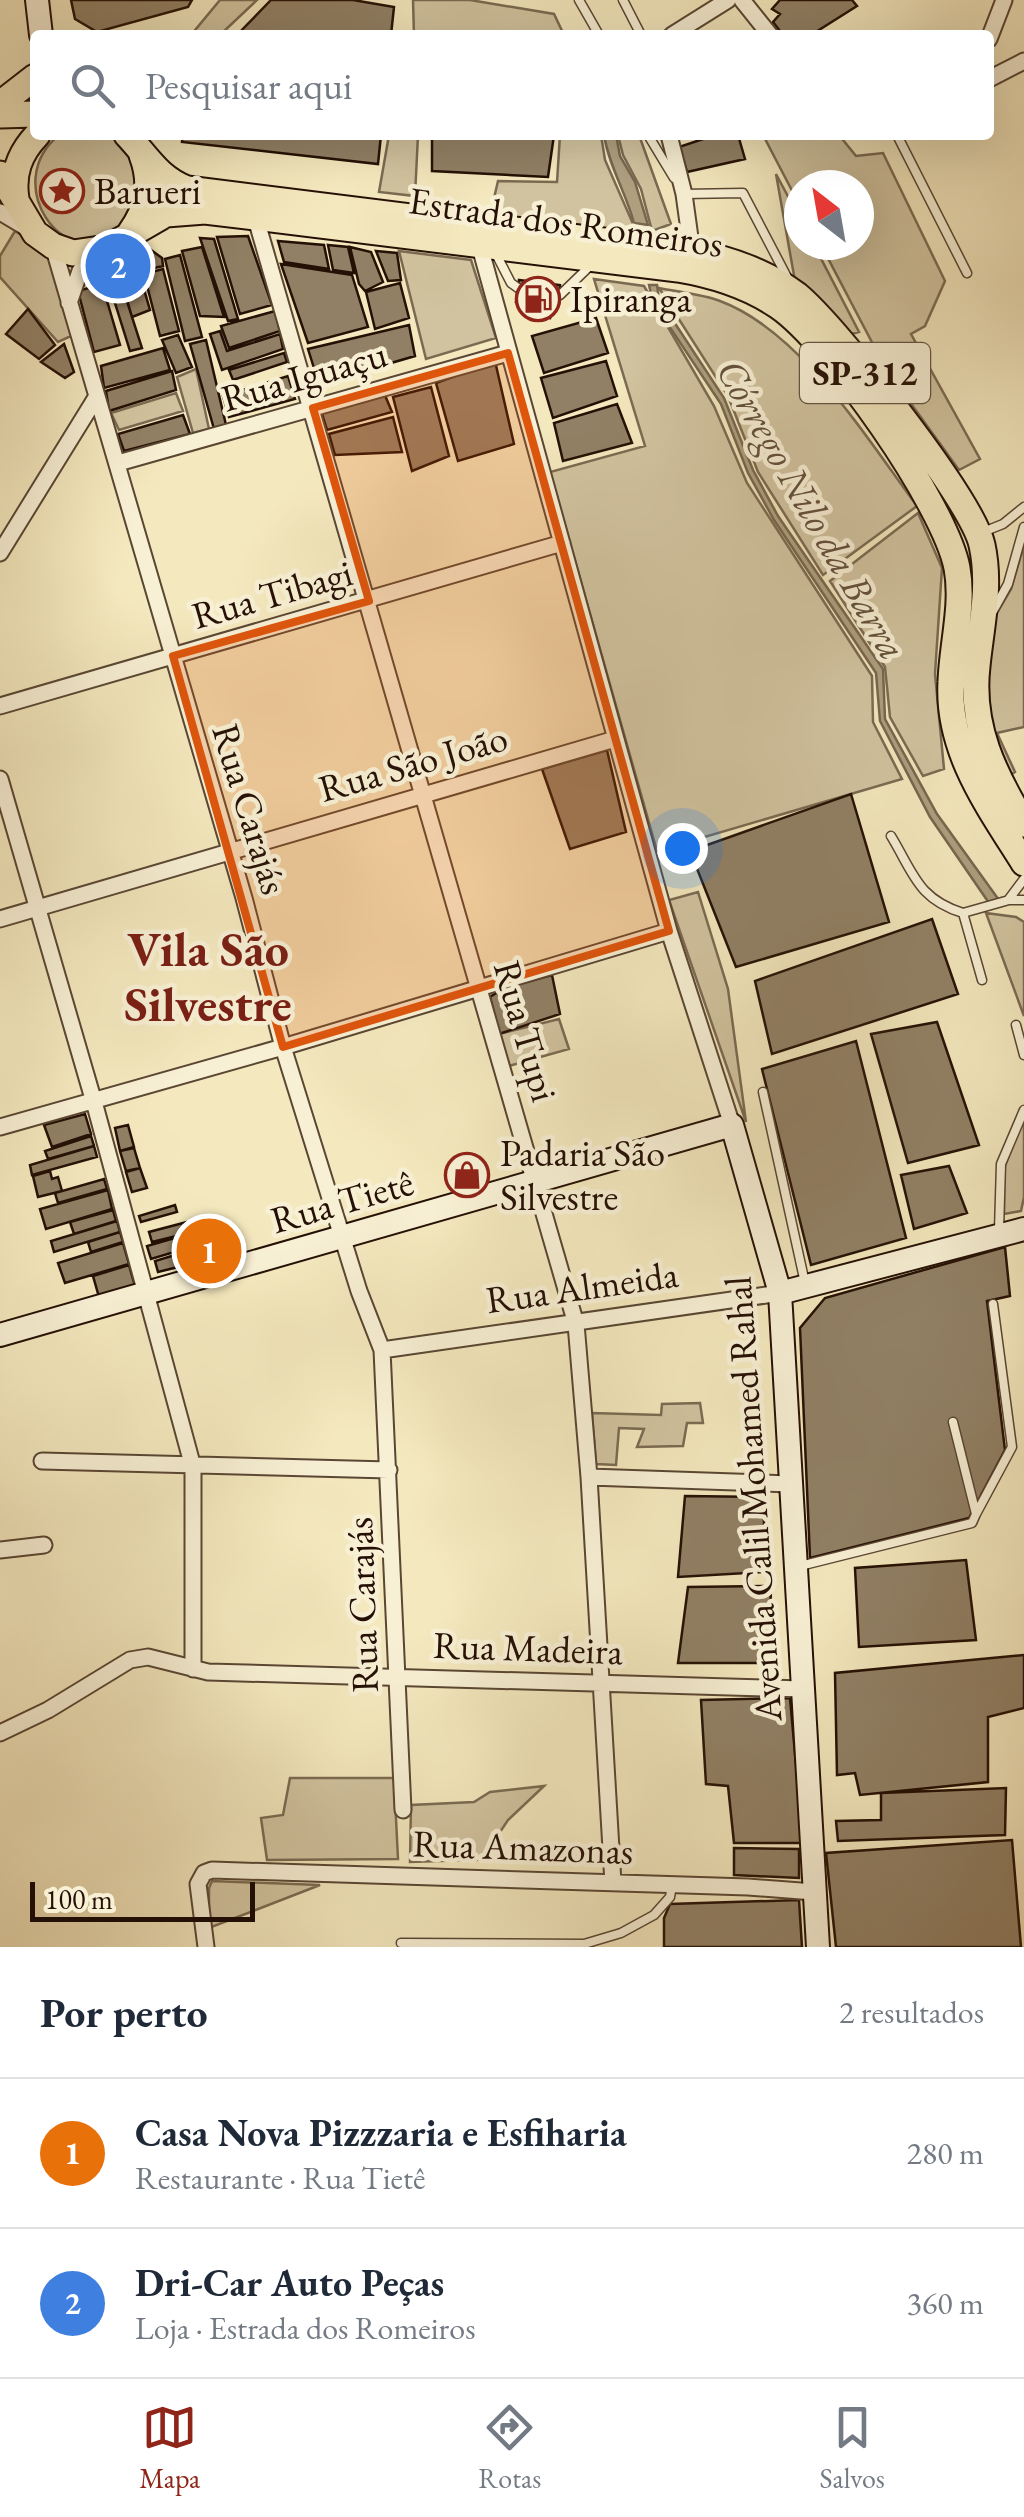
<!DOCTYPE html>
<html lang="pt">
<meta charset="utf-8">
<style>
:root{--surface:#fff;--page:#f2f2f3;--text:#1f2937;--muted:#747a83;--line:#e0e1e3;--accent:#8f2418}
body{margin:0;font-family:"EB Garamond",serif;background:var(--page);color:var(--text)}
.compass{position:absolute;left:784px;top:170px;width:90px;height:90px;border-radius:50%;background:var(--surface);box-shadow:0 10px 40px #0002;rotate:329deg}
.scale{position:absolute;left:30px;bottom:25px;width:225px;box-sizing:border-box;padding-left:10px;border:5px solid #251005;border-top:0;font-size:28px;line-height:35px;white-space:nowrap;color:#251005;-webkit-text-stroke:8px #f8f0d5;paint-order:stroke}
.you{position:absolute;left:682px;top:848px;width:35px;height:35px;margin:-25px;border:8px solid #fff;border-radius:50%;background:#1a73e8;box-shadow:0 0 0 15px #1a73e833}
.badge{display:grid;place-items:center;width:65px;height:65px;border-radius:50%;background:var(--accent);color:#fff;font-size:32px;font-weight:700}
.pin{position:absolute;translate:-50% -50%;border:5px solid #fff;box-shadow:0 2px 10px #0006}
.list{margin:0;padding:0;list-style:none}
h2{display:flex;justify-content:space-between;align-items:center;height:130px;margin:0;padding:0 40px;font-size:42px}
h2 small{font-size:32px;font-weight:400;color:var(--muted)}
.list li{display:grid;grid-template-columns:65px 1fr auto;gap:30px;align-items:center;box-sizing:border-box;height:150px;padding:0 40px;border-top:2px solid var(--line)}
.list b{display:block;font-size:38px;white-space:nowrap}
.list p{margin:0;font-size:32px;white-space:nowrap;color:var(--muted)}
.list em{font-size:32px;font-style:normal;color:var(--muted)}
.icon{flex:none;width:55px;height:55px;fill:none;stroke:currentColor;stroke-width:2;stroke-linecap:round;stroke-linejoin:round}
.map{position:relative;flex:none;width:1024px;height:1947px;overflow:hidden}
.search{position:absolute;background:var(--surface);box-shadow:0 10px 40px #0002;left:30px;right:30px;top:30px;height:110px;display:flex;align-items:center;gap:25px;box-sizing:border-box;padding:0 35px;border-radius:10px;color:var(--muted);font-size:38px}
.sheet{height:430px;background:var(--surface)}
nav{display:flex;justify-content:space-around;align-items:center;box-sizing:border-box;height:140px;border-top:2px solid var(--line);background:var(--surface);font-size:28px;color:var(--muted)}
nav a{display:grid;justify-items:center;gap:5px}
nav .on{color:var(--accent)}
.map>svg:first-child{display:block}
.green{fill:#d1c39f;stroke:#7b6a52;stroke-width:2.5}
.water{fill:#ae9f7f;stroke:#77664e;stroke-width:2.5}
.building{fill:#918065;stroke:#251005;stroke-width:2.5}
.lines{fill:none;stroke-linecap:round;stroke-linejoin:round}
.lane-casing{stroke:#594633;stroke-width:11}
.street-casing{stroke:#594633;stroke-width:19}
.secondary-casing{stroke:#251005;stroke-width:26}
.primary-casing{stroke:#251005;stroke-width:29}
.lane{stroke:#f8f0d5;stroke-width:8}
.street{stroke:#f8f0d5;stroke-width:15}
.secondary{stroke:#f8f0d5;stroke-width:22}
.primary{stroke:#f4e8be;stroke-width:25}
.marked{fill:#de550c;fill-opacity:0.2;stroke:#de550c;stroke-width:8;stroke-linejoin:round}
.labels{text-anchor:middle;stroke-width:9;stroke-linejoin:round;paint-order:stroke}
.shield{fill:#f8f0d5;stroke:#645343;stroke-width:2.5}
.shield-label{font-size:35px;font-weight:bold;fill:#251005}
.poi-label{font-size:38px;fill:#251005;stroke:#f8f0d5;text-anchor:start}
.street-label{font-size:38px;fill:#251005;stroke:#f8f0d5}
.water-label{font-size:40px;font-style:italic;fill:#63503c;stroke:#f8f0d5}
.district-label{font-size:48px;font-weight:bold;fill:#7a1f14;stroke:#f8f0d5}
</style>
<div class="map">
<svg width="1024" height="1947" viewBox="0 0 1024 1947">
<rect width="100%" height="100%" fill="#f4e8be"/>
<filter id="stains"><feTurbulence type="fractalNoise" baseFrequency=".002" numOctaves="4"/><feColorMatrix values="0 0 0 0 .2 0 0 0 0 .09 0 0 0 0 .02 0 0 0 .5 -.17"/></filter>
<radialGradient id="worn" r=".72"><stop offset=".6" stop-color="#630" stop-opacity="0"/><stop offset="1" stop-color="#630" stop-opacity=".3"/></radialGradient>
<!-- green -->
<path class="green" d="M220 0H257L220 35H191Z
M413 0H470L554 14 564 35H414Z
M59 135H110C130 148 142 168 137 192 135 199 134 209 131 215 128 221 120 226 115 231 64 275 0 183 59 135Z
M389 135H418L415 196 379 192Z
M560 135H601L605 160 637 233 494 219 491 211 498 181 557 182Z
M618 135H639L671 224 652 231 641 189 623 155Z
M763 135H839L856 156 883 153 945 281 925 326 911 334 980 459 959 470 886 369 821 245H859V185H799V204Z
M776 174 799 217V245H814L859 332 844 336 795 281Z
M15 231 51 253 71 336 58 342 0 277V256Z
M399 251 471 260 496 338 426 359Z
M594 279 644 286 714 406 747 483 872 676 873 722 902 779 657 851 550 472 645 446Z
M659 288C679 292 702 294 720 301 801 331 867 439 917 506L823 575 758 472 728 396Z
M196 369 209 429 193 433 177 377Z
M176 393 183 411 119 430 111 413Z
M918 513 942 568 935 674 944 769 923 776 890 717 885 667 830 581Z
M1024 545V727L997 733 1015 772 1003 779 980 705 988 628 1011 589Z
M698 892 728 989 746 1122 669 900Z
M986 913 1016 917 1024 922V1016Z
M559 1019 569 1049 509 1066 499 1034Z
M1024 1116V1197L1021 1211 1004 1214V1168Z
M700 1403 703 1423H687L683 1446 637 1447 644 1429 619 1428 616 1465 596 1464 592 1413 661 1415 662 1404Z
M290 1778H394L398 1859 267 1860 261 1818 283 1815Z
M544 1786 508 1820 494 1841 502 1859 410 1862 411 1805 474 1802 490 1792Z
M212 1881 320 1885 209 1928V1888Z"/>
<!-- water -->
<path class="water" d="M604 135H616L620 156 635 182 648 225 634 223C626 193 609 166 604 135Z
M649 285H657L659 299 724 398 753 470 778 516 883 669 885 719 937 814 999 900 989 903 930 817 880 721 876 673 774 520 748 473 721 404 653 302Z"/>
<!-- building -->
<path class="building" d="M71 0H192L188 7 97 32 75 19Z
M271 0H353L394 7 391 35H237Z
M852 0 857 6 811 35H783L773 22 780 14 772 9 780 0Z
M183 135H381L378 164 182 142Z
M432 135H554L548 177 432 171Z
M715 135H738L745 159 687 172 679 147Z
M248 236 272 305 240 314 217 237Z
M200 238 214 239 238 319 228 321Z
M278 241 324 245 329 269 284 262Z
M328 245 348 247 354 273 333 270Z
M202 247 224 317 200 316 182 251Z
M350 247 371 252 383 282 365 291 359 284Z
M151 250 162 258 163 266 141 271 135 258Z
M376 251 397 253 401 280 388 281Z
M180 255 202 337 185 341 165 259Z
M136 262 150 310 132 317 118 269Z
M281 264 352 275 368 327 308 343Z
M116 267 142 348 130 351 105 271Z
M163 269 179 331 160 336 144 274Z
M519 280 560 285V295L557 304 552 303 550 318 525 315 526 303 516 302Z
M400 283 409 318 375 329 366 292Z
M102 284 120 345 94 352 78 291Z
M28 309 55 345 39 359 6 334Z
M275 311 280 331 229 348 221 326Z
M596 318 608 353 544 373 532 336Z
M409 325 415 356 319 384 308 349Z
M220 331 227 351 280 334 283 349 222 370 210 334Z
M178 335 192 367 176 373 162 340Z
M206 340 226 425 214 429 190 344Z
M64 344 74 372 65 378 41 362Z
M163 348 170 370 104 388 101 366Z
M284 353 287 362 233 380 229 370Z
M495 361 514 444 458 461 436 383Z
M606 361 617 396 553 418 541 378Z
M172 371 176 390 109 411 106 391Z
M288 376 295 399 229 417 223 396Z
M431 387 449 456 412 471 393 397Z
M384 393 392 412 327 430 321 411Z
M617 404 632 443 563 461 554 423Z
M183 415 190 434 124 451 118 434Z
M393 417 402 452 335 455 329 434Z
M607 750 626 832 570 849 542 769Z
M851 794 889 922 736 967 690 851Z
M932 919 958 994 772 1054 755 981Z
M552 975 560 1014 499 1034 490 997 504 988Z
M937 1022 979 1145 908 1163 871 1034Z
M856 1041 906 1238 811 1265 762 1069Z
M85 1114 91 1134 52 1147 44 1125Z
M128 1125 134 1147 120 1151 115 1128Z
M91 1136 94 1146 48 1159 45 1151Z
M94 1146 97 1157 32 1175 30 1165Z
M134 1148 140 1168 126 1171 120 1151Z
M473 1165 481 1181 458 1188 454 1169Z
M949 1166 967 1213 914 1229 901 1175Z
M140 1168 147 1188 132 1192 126 1172Z
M50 1171 52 1179 58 1177 62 1191 38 1197 33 1176Z
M104 1179 107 1189 58 1203 55 1193Z
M108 1190 112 1209 46 1229 40 1209Z
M175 1205 177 1212 141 1222 139 1216Z
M113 1210 116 1221 74 1234 70 1222Z
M202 1218 205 1229 152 1242 149 1232Z
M117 1221 120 1232 54 1252 51 1241Z
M120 1232 123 1242 91 1252 88 1242Z
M185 1235 188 1248 151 1259 147 1246Z
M212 1238 219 1260 207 1263 200 1242Z
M123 1243 129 1264 65 1283 58 1263Z
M1005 1247 1010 1296 987 1301 1005 1450 969 1518 810 1558 800 1328 825 1298Z
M178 1254 182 1266 158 1272 155 1261Z
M129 1265 135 1286 99 1297 93 1276Z
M685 1496 763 1497 766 1572 678 1577Z
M966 1560 976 1640 859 1647 855 1568Z
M771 1586 769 1663H678L688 1587Z
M1024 1655V1708L988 1717V1782L860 1795 855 1773 837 1775 835 1673Z
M790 1698 803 1843H734L728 1786 706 1784 701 1700Z
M1006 1788 1005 1835 838 1841 836 1821 881 1820V1793Z
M1012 1840 1021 1947H836L826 1853Z
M734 1848 799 1849V1878L734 1875Z
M799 1900 802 1947H664V1918L670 1904Z"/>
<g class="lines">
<defs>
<path id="lane" d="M579 0 599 35
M623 0 641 35
M648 135 674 178
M897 135 967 273
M684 194 743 193 788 279
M495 252 511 283 518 288
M560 295 593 263
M983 532 1003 524 1024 507
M993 611 1008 584 1024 527
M891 836C914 874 918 899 963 913L982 980
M1009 899 1024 879
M963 913 1009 900H1024
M1016 1025 1024 1055
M763 1092 805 1283
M999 1230 1001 1164 1024 1110
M976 1514 1012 1447 993 1304
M800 1566 972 1523 976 1514 953 1422
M401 1943 584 1944 621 1933 654 1915 670 1897 672 1885"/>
<path id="street" d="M742 0 770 35
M672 35 728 0
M989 39 1004 0
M989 79 1024 61
M669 135 684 194 692 252
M0 212 27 228
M256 219 576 1324 589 1477 613 1883
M53 246 244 898 283 1047 359 1291 382 1350 403 1810
M480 247 669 931 732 1125
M69 303 80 271 94 252
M118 463 508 353
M0 553 97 396
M0 706 562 543
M0 779 96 1109 193 1467V1669
M0 919 615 739
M0 1127 283 1047 669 931
M382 1350 780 1293
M42 1461 389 1470
M589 1477 791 1484
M0 1550 44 1545
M0 1733 48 1710 130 1660 148 1657 208 1672 802 1689
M206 1947 198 1884 204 1873 212 1870 748 1887 814 1892"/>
<path id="secondary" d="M37 0 41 35
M780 1293 1024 1229
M0 1335 732 1125 780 1293 818 1947"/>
<path id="primary" d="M0 104 35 77
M0 115 35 114
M127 135C147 156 158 178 187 189L692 252C730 259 766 272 797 295 836 327 972 499 982 545 991 586 981 626 977 666 970 726 994 774 1024 824
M0 174 35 233 53 246 73 253 107 248 166 214 205 211 678 269C714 275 747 285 778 306 831 342 945 505 957 568 964 605 952 645 951 682 947 751 989 807 1024 863
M16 199C12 174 19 154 37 135
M130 233C148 208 153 184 142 155"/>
</defs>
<!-- lane casing -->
<use href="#lane" class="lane-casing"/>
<!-- street casing -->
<use href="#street" class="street-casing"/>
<!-- secondary casing -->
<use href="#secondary" class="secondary-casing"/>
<!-- primary casing -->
<use href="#primary" class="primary-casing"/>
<!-- lane -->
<use href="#lane" class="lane"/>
<!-- street -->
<use href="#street" class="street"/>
<!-- secondary -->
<use href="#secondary" class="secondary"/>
<!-- primary -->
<use href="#primary" class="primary"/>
</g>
<!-- marked area -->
<path class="marked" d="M508 353 669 931 283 1047 173 656 369 601 313 408Z"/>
<!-- icons -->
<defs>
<symbol id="sight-ring" viewBox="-11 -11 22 22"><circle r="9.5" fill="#f8f0d5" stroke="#8f2418" stroke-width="1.5"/><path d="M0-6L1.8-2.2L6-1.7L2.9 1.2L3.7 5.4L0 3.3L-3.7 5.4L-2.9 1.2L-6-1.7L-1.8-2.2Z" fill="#8f2418"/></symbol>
<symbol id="fuel-ring" viewBox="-11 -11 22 22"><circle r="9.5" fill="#f8f0d5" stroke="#8f2418" stroke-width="1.5"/><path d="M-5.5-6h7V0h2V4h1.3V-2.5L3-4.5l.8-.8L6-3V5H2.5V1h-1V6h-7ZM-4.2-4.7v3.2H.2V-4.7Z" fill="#8f2418"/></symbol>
<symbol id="shop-ring" viewBox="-11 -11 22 22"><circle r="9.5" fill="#f8f0d5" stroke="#8f2418" stroke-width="1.5"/><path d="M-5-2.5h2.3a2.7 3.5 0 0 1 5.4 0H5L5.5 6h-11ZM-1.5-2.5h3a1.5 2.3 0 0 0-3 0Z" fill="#8f2418"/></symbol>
</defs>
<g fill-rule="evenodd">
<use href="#sight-ring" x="37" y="166" width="50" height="50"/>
<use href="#fuel-ring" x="513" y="274" width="50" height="50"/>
<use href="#shop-ring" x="442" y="1150" width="50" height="50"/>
</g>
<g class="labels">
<!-- shield labels -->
<rect class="shield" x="800" y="343" width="130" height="60" rx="8"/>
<g class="shield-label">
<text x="865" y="385">SP-312</text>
</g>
<!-- poi labels -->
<g class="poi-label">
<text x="94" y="204">Barueri</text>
<text x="570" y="312">Ipiranga</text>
<text x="500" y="1166">Padaria São<tspan x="500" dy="44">Silvestre</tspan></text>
</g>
<!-- street labels -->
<g class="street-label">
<text transform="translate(566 222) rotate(8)" y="13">Estrada dos Romeiros</text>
<text transform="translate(304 376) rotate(-16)" y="13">Rua Iguaçu</text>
<text transform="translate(272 594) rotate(-16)" y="13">Rua Tibagi</text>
<text transform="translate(413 763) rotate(-16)" y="13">Rua São João</text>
<text transform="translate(250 809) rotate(73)" y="13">Rua Carajás</text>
<text transform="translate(526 1031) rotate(74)" y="13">Rua Tupi</text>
<text transform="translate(342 1201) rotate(-16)" y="13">Rua Tietê</text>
<text transform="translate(582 1287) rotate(-8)" y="13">Rua Almeida</text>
<text transform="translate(753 1499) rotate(-94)" y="13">Avenida Calil Mohamed Rahal</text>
<text transform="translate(362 1605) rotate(-92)" y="13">Rua Carajás</text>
<text transform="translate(528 1648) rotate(2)" y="13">Rua Madeira</text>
<text transform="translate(523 1847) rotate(2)" y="13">Rua Amazonas</text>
</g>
<!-- water labels -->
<g class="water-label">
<text transform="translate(812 509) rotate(60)" y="14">Córrego Nilo da Barra</text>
</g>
<!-- district labels -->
<g class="district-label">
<text x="208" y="966">Vila São<tspan x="208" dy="55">Silvestre</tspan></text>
</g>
</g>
<rect width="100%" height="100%" filter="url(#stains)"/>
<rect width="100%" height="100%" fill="url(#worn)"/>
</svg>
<svg class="compass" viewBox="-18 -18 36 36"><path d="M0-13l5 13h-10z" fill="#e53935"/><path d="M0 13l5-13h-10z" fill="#747a83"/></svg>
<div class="scale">100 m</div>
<div class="you"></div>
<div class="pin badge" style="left:209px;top:1251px;background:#e8710a">1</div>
<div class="pin badge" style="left:118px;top:266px;background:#3f7fe0">2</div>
<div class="search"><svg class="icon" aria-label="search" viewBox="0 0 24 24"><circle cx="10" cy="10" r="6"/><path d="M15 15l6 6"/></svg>Pesquisar aqui</div>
</div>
<section class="sheet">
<h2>Por perto<small>2 resultados</small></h2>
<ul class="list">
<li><span class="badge" style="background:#e8710a">1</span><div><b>Casa Nova Pizzzaria e Esfiharia</b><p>Restaurante · Rua Tietê</p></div><em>280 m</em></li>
<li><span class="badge" style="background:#3f7fe0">2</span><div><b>Dri-Car Auto Peças</b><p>Loja · Estrada dos Romeiros</p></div><em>360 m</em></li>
</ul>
</section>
<nav>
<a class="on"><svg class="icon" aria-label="map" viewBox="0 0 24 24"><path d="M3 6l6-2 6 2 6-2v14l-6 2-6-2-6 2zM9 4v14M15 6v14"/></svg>Mapa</a>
<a><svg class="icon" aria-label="directions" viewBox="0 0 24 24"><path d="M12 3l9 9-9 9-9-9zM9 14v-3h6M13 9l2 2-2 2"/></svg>Rotas</a>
<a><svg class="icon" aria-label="saved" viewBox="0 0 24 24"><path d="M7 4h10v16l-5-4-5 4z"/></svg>Salvos</a>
</nav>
